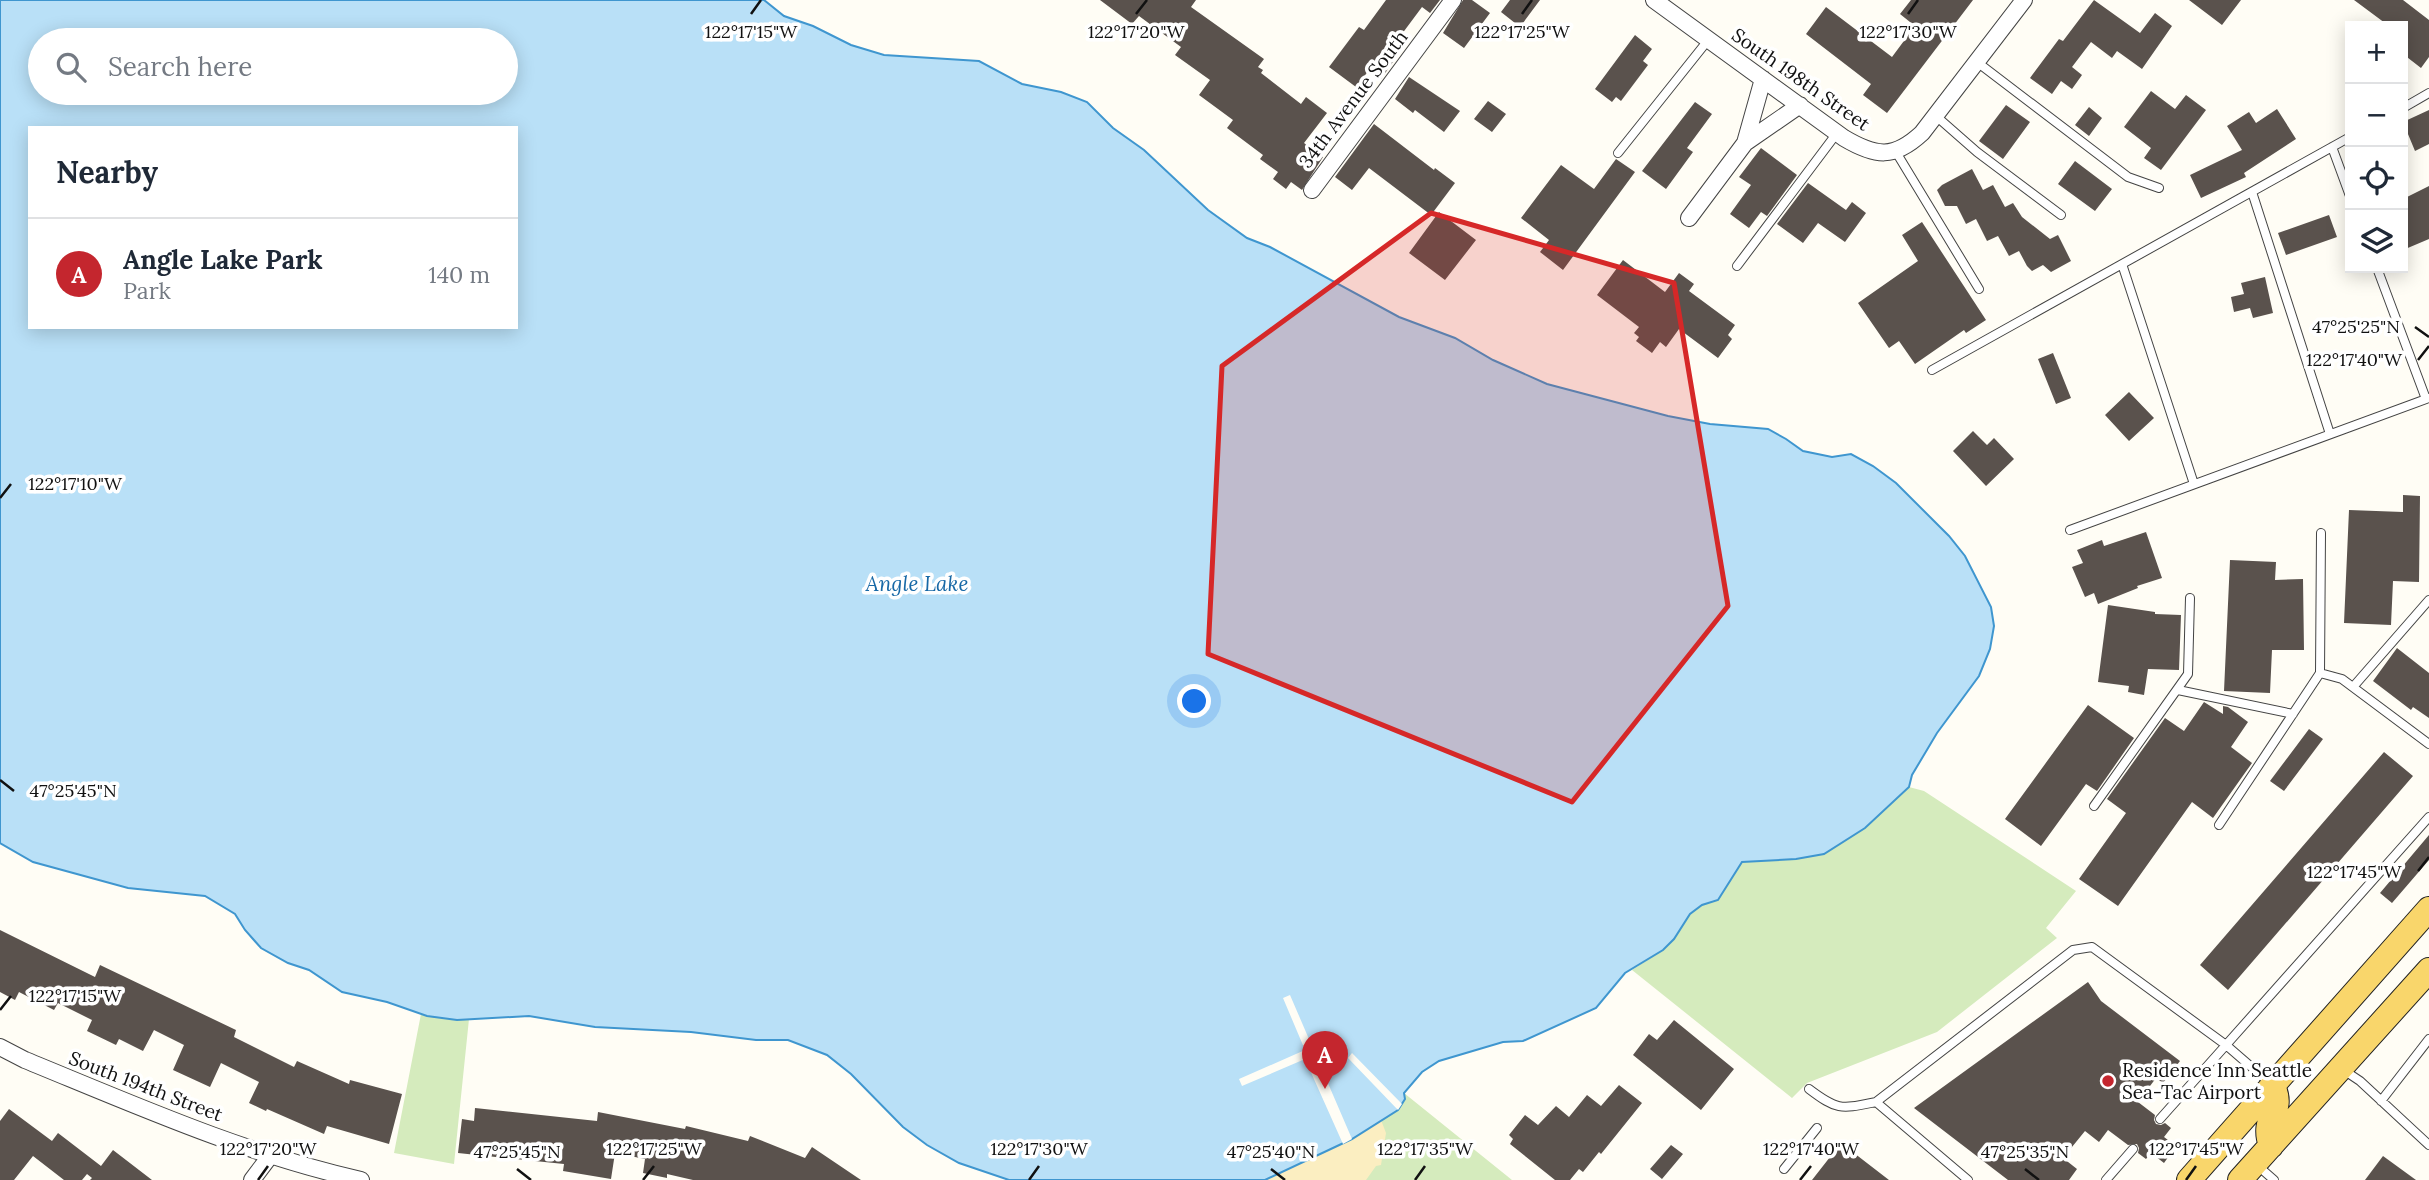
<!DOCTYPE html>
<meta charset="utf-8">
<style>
:root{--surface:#fff;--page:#f2f2f3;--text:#1f2937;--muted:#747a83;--line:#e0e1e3;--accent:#c4262e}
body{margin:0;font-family:Lora,serif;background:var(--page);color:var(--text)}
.controls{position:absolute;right:21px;top:21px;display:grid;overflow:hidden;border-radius:0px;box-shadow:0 4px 18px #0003}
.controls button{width:63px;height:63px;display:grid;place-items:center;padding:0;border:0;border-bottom:2px solid var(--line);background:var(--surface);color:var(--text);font:35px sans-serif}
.you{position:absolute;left:1195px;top:702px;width:24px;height:24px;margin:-18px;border:5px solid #fff;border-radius:50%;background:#1a73e8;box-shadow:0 0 0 10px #1a73e833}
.badge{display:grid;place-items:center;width:46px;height:46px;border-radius:50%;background:var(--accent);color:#fff;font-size:23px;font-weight:700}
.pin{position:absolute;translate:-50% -58px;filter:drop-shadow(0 2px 4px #0008)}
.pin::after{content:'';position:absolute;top:37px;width:24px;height:21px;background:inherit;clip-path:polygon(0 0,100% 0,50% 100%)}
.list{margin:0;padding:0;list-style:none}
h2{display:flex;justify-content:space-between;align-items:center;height:91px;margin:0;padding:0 28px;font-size:30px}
h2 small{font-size:23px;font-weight:400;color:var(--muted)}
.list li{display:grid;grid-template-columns:46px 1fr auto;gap:21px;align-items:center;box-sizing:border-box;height:112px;padding:0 28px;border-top:2px solid var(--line)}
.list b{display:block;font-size:26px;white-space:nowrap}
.list p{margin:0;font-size:23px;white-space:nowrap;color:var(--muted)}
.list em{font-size:23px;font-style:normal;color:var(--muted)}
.icon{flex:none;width:38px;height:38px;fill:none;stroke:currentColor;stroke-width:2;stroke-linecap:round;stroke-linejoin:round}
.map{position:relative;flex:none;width:2429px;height:1180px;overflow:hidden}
.search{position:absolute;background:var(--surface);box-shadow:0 4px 18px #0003;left:28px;top:28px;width:490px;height:77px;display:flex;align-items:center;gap:18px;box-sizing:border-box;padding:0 24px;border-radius:38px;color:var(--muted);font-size:26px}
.panel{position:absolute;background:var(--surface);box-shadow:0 4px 18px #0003;left:28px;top:126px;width:490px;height:203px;border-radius:0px}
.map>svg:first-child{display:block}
.green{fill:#d5ebbd}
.sand{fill:#fbeec1}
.water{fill:#b9e0f7;stroke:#3f96cf;stroke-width:2;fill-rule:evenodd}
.pier{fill:#fffdf5}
.building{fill:#5a524d}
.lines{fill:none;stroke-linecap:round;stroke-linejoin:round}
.service-casing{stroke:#444;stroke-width:10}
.minor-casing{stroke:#444;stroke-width:18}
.primary-casing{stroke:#222;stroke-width:26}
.service{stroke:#fff;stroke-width:8}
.minor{stroke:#fff;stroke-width:16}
.primary{stroke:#f9d66b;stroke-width:24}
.marked{fill:#d62828;fill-opacity:0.2;stroke:#d62828;stroke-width:5;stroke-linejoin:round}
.ticks{fill:none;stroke:#111;stroke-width:2.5}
.poi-dot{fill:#c4262e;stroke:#fff;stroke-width:2.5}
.labels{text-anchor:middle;stroke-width:7;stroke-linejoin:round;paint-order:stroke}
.street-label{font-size:19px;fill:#111;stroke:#fff}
.poi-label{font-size:19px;fill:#111;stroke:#fff;text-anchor:start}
.water-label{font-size:21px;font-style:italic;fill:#1768a6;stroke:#fff}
.ticks-label{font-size:18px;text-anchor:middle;fill:#111;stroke:#fff;stroke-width:7;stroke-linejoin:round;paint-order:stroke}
</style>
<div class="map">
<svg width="2429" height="1180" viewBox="0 0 2429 1180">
<rect width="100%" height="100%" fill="#fffdf5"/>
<!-- green -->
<path class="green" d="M1909 787 1924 791 2076 891 2046 928 2057 938 1937 1032 1807 1083 1792 1098 1632 970 1663 950 1674 939 1690 914 1702 905 1718 900 1742 862 1768 859 1865 828Z
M421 1014 457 1020 469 1019 454 1164 394 1153Z
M1404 1093 1512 1180H1265L1342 1144 1398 1110Z"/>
<!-- sand -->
<path class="sand" d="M1381 1120 1386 1133 1381 1165 1376 1166 1366 1180H1265L1343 1144Z"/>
<!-- water -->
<path class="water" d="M0 0H764L784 16 813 26 851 45 884 55 979 61 1022 84 1061 92 1087 102 1113 128 1144 150 1208 210 1247 238 1270 247 1399 317 1455 338 1493 360 1547 384 1668 416 1710 424 1768 429 1786 439 1803 451 1832 457 1851 454 1873 466 1896 483 1949 536 1965 556 1991 607 1994 626 1990 649 1979 676 1937 733 1912 775 1909 787 1865 828 1824 854 1796 859 1742 862 1718 900 1702 905 1690 914 1674 939 1663 950 1625 973 1596 1008 1523 1041 1503 1042 1439 1061 1422 1072 1404 1093 1405 1099 1398 1110 1352 1139 1265 1180H1009L959 1163 927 1145 903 1127 851 1074 827 1055 788 1040H756L691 1032 595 1027 529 1016 457 1020 427 1016 387 1002 342 992 309 970 288 963 261 948 245 930 235 914 205 896 128 888 33 862 0 843ZM40 40H506V93H40ZM30 128H516V327H30Z"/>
<!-- pier -->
<path class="pier" d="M1290 995 1352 1139 1343 1144 1305 1059 1242 1086 1239 1079 1305 1050 1283 998Z
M1352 1053 1402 1104 1398 1110 1348 1058Z"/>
<!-- building -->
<path class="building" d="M1100 0H1196L1191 7 1264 59 1258 67 1263 70 1261 73 1301 104 1306 97 1327 113 1304 143 1323 157 1302 190 1291 182 1286 189 1273 179 1278 172 1260 159 1263 155 1227 128 1233 120 1199 95 1210 80 1175 55 1181 47 1139 16 1132 24Z
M1386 0H1440L1430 13 1422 7 1390 50 1397 56 1381 79 1369 70 1356 87 1329 67 1359 27 1364 30Z
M1463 0H1472L1490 13 1464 48 1443 33Z
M1510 0H1540L1520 27 1501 12Z
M1911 0H1973L1887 113 1863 95 1871 84 1806 34 1826 7 1892 57 1915 26 1900 14Z
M2094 0 2140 33 2155 13 2172 26 2142 69 2117 51 2112 58 2091 42 2072 67 2082 75 2072 89 2061 81 2052 94 2030 78 2059 39 2063 41Z
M2189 0H2241L2222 25Z
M2354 0H2403L2429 20V57L2421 68 2403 54V26H2389Z
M1635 35 1652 49 1643 61 1648 65 1621 101 1616 97 1612 102 1595 89Z
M1409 77 1460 111 1444 132 1415 110 1413 113 1395 99Z
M2151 91 2175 109 2186 95 2206 110 2161 170 2144 158 2151 148 2124 127Z
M1488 101 1506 114 1492 132 1474 119Z
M1695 102 1712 114 1687 148 1693 152 1666 189 1642 171Z
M2006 105 2030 122 2003 159 1979 141Z
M2089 107 2102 118 2089 136 2075 125Z
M2277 109 2296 139 2244 173 2246 177 2201 198 2190 175 2242 150 2227 126 2249 112 2256 123Z
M2429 110V144L2415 151 2403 122Z
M1374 124 1434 170 1435 168 1455 183 1431 215 1369 168 1352 190 1335 177Z
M1761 148 1797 175 1767 216 1761 212 1749 228 1730 214 1751 185 1739 177Z
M1616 159 1635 172 1563 270 1540 252 1549 240 1521 218 1561 165 1594 189Z
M2075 161 2112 189 2095 211 2058 184Z
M1972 169 1983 190 1993 185 2005 207 2013 203 2022 217 2050 239 2058 235 2071 261 2051 272 2043 265 2032 271 2027 266 2019 251 2009 256 1998 236 1987 241 1976 219 1966 224 1957 206H1945L1937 190 1942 185Z
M1808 183 1846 210 1852 202 1866 213 1845 242 1818 223 1803 243 1777 224Z
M2429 186V239L2403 250V199Z
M1439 212 1476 240 1445 280 1409 253Z
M2329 215 2337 237 2286 255 2278 233Z
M1922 222 1986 320 1966 333 1964 330 1915 364 1899 341 1889 348 1858 303 1918 261 1902 235Z
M1623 260 1665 292 1679 273 1694 284 1689 291 1735 325 1728 335 1732 339 1718 358 1679 329 1666 347 1660 342 1652 353 1636 341 1639 337 1634 333 1639 327 1597 295Z
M2265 277 2273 313 2253 318 2250 308 2234 312 2231 297 2244 294 2241 283Z
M2053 353 2071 398 2056 404 2038 359Z
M2129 392 2154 418 2129 441 2105 415Z
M1973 431 1987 445 1994 438 2014 459 1986 486 1953 451Z
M2403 495 2420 496 2419 582 2393 581 2391 625 2344 623 2349 510 2403 512Z
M2146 532 2162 578 2137 586 2138 588 2098 604 2094 593 2085 597 2072 567 2083 563 2077 550 2102 540 2104 546Z
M2230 560 2276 562 2275 580 2303 579 2304 650H2272L2270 693 2224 691Z
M2108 605 2155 612V614L2181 615 2179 670 2148 669 2144 695 2128 692 2129 686 2098 682Z
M2397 648 2429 673V718L2413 707 2411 710 2373 681Z
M2204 702 2223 714V706L2228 707 2248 722 2231 747 2252 763 2213 818 2192 802 2118 906 2079 879 2126 813 2107 799 2165 718 2184 731Z
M2088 705 2134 738 2097 791 2086 784 2041 846 2005 819Z
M2309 729 2323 739 2284 791 2270 781Z
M2384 752 2413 776 2228 990 2200 965Z
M2429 835V860L2392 903 2380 893Z
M0 930 95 977 100 965 236 1030 234 1037 294 1067 297 1061 349 1084 350 1080 402 1094 389 1144 327 1126 324 1134 267 1109 266 1111 249 1103 259 1082 221 1063 210 1087 173 1070 184 1045 154 1030 143 1051 119 1039 116 1045 87 1031 92 1020 58 1003 54 1010 19 992 15 1000 0 992Z
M2088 982 2101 1001 2180 1061 2163 1083 2156 1078 2138 1102 2155 1115 2154 1120 2156 1124 2161 1125 2165 1123 2171 1128 2164 1137 2176 1146 2164 1163 2151 1153 2146 1159 2138 1153 2139 1148 2137 1144 2128 1145 2108 1130 2099 1142 2085 1131 2063 1158 2077 1169 2069 1180H2008L1914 1108Z
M1674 1020 1734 1069 1701 1110 1633 1055 1649 1034 1657 1040Z
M1619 1085 1642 1103 1601 1154 1599 1152 1583 1172 1579 1169 1570 1180H1555L1510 1144 1513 1139 1509 1135 1525 1115 1538 1125 1556 1106 1569 1117 1587 1095 1601 1106Z
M475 1108 597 1121 598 1112 685 1129 686 1126 748 1141 750 1136 805 1158 812 1147 861 1180H693L667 1174V1178L643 1173 645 1159 615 1153 611 1179 563 1171 564 1164 458 1153 462 1119 474 1121Z
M9 1109 52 1141 58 1133 101 1166 113 1150 152 1180H90L92 1178 87 1174 82 1180H64L33 1156 14 1180H0V1121Z
M1841 1143 1889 1180H1812Z
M1671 1145 1683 1154 1662 1179 1650 1169Z
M2383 1156 2416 1180H2365Z"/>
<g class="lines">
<defs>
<path id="service" d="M1977 62 2128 177 2159 188
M2403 108 2429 93
M1936 116 1977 152 2061 215
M2332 147 2350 196
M1896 152 1979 289
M1618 153 1709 39
M2252 192 2330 434
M2122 264 2194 484
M1737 266 1837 133
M2377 268 2426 399
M1932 370 2350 137
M2070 530 2429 398
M2321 533 2320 673 2342 679 2429 744
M2353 687 2429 600
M2178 690 2293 714
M2094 806 2188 674 2190 598
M2219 825 2320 673
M2342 1069 2360 1081 2429 1145
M2271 1084 2226 1045 2429 817
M1809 1089C1838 1111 1841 1109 1876 1102
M2381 1101 2429 1039
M2258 1166 2274 1180
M1784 1169 1817 1128
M1968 1180 1876 1102 2073 950 2092 947 2226 1045 2160 1119
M2106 1180 2133 1149"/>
<path id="minor" d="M1654 0 1844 138C1876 157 1894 159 1922 133L2024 0
M1745 143 1763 79
M1312 190 1453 0
M1689 218 1745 143 1800 105
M0 1047 25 1060C135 1105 245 1154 361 1180
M252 1180 270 1156"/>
<path id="primary" d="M2271 1146C2260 1114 2286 1115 2273 1086
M2189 1180 2429 909
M2240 1180 2429 970"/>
</defs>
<!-- service casing -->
<use href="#service" class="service-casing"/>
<!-- minor casing -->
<use href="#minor" class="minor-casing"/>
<!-- primary casing -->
<use href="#primary" class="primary-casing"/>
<!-- service -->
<use href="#service" class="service"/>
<!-- minor -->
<use href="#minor" class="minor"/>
<!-- primary -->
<use href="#primary" class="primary"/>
</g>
<!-- marked area -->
<path class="marked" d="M1431 213 1674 283 1728 606 1572 802 1208 654 1222 366Z"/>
<!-- ticks -->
<path class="ticks" d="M751 14 761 0M1136 14 1147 0M1522 14 1532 0M1908 14 1918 0M2415 327 2429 337M2418 360 2429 346M0 498 11 484M0 780 14 791M2418 871 2429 857M0 1010 11 996M517 1169 531 1180M1271 1169 1285 1180M2025 1169 2039 1180M258 1180 268 1166M643 1180 654 1166M1029 1180 1039 1166M1415 1180 1425 1166M1800 1180 1811 1166M2186 1180 2196 1166"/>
<!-- markers -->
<circle class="poi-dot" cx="2108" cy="1081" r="7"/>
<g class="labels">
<!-- street labels -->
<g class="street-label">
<text transform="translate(1801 79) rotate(35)" y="7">South 198th Street</text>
<text transform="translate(1353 99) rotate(-53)" y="7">34th Avenue South</text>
<text transform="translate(146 1086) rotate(21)" y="7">South 194th Street</text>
</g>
<!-- poi labels -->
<g class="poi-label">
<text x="2122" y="1077">Residence Inn Seattle<tspan x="2122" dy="22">Sea-Tac Airport</tspan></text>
</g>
<!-- water labels -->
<g class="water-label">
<text x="917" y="591">Angle Lake</text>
</g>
</g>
<g class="ticks-label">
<text x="751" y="38">122°17'15"W</text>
<text x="1136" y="38">122°17'20"W</text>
<text x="1522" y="38">122°17'25"W</text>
<text x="1908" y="38">122°17'30"W</text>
<text x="2356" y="333">47°25'25"N</text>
<text x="2354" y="366">122°17'40"W</text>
<text x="75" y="490">122°17'10"W</text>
<text x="73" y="797">47°25'45"N</text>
<text x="2354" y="878">122°17'45"W</text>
<text x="75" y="1002">122°17'15"W</text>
<text x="268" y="1155">122°17'20"W</text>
<text x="654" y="1155">122°17'25"W</text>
<text x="1039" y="1155">122°17'30"W</text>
<text x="1425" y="1155">122°17'35"W</text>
<text x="1811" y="1155">122°17'40"W</text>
<text x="2196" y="1155">122°17'45"W</text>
<text x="517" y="1158">47°25'45"N</text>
<text x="1271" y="1158">47°25'40"N</text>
<text x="2025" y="1158">47°25'35"N</text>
</g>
</svg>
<div class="controls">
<button>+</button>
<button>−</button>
<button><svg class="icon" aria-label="locate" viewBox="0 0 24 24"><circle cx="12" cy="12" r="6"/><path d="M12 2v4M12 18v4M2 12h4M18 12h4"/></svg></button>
<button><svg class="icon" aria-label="layers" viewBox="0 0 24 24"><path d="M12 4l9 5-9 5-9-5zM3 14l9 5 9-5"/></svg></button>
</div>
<div class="you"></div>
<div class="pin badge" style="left:1325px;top:1089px">A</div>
<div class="search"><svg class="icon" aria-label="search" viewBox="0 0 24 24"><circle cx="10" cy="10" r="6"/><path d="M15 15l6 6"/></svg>Search here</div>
<section class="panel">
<h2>Nearby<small></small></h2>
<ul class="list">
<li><span class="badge">A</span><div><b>Angle Lake Park</b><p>Park</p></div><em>140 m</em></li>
</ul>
</section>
</div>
